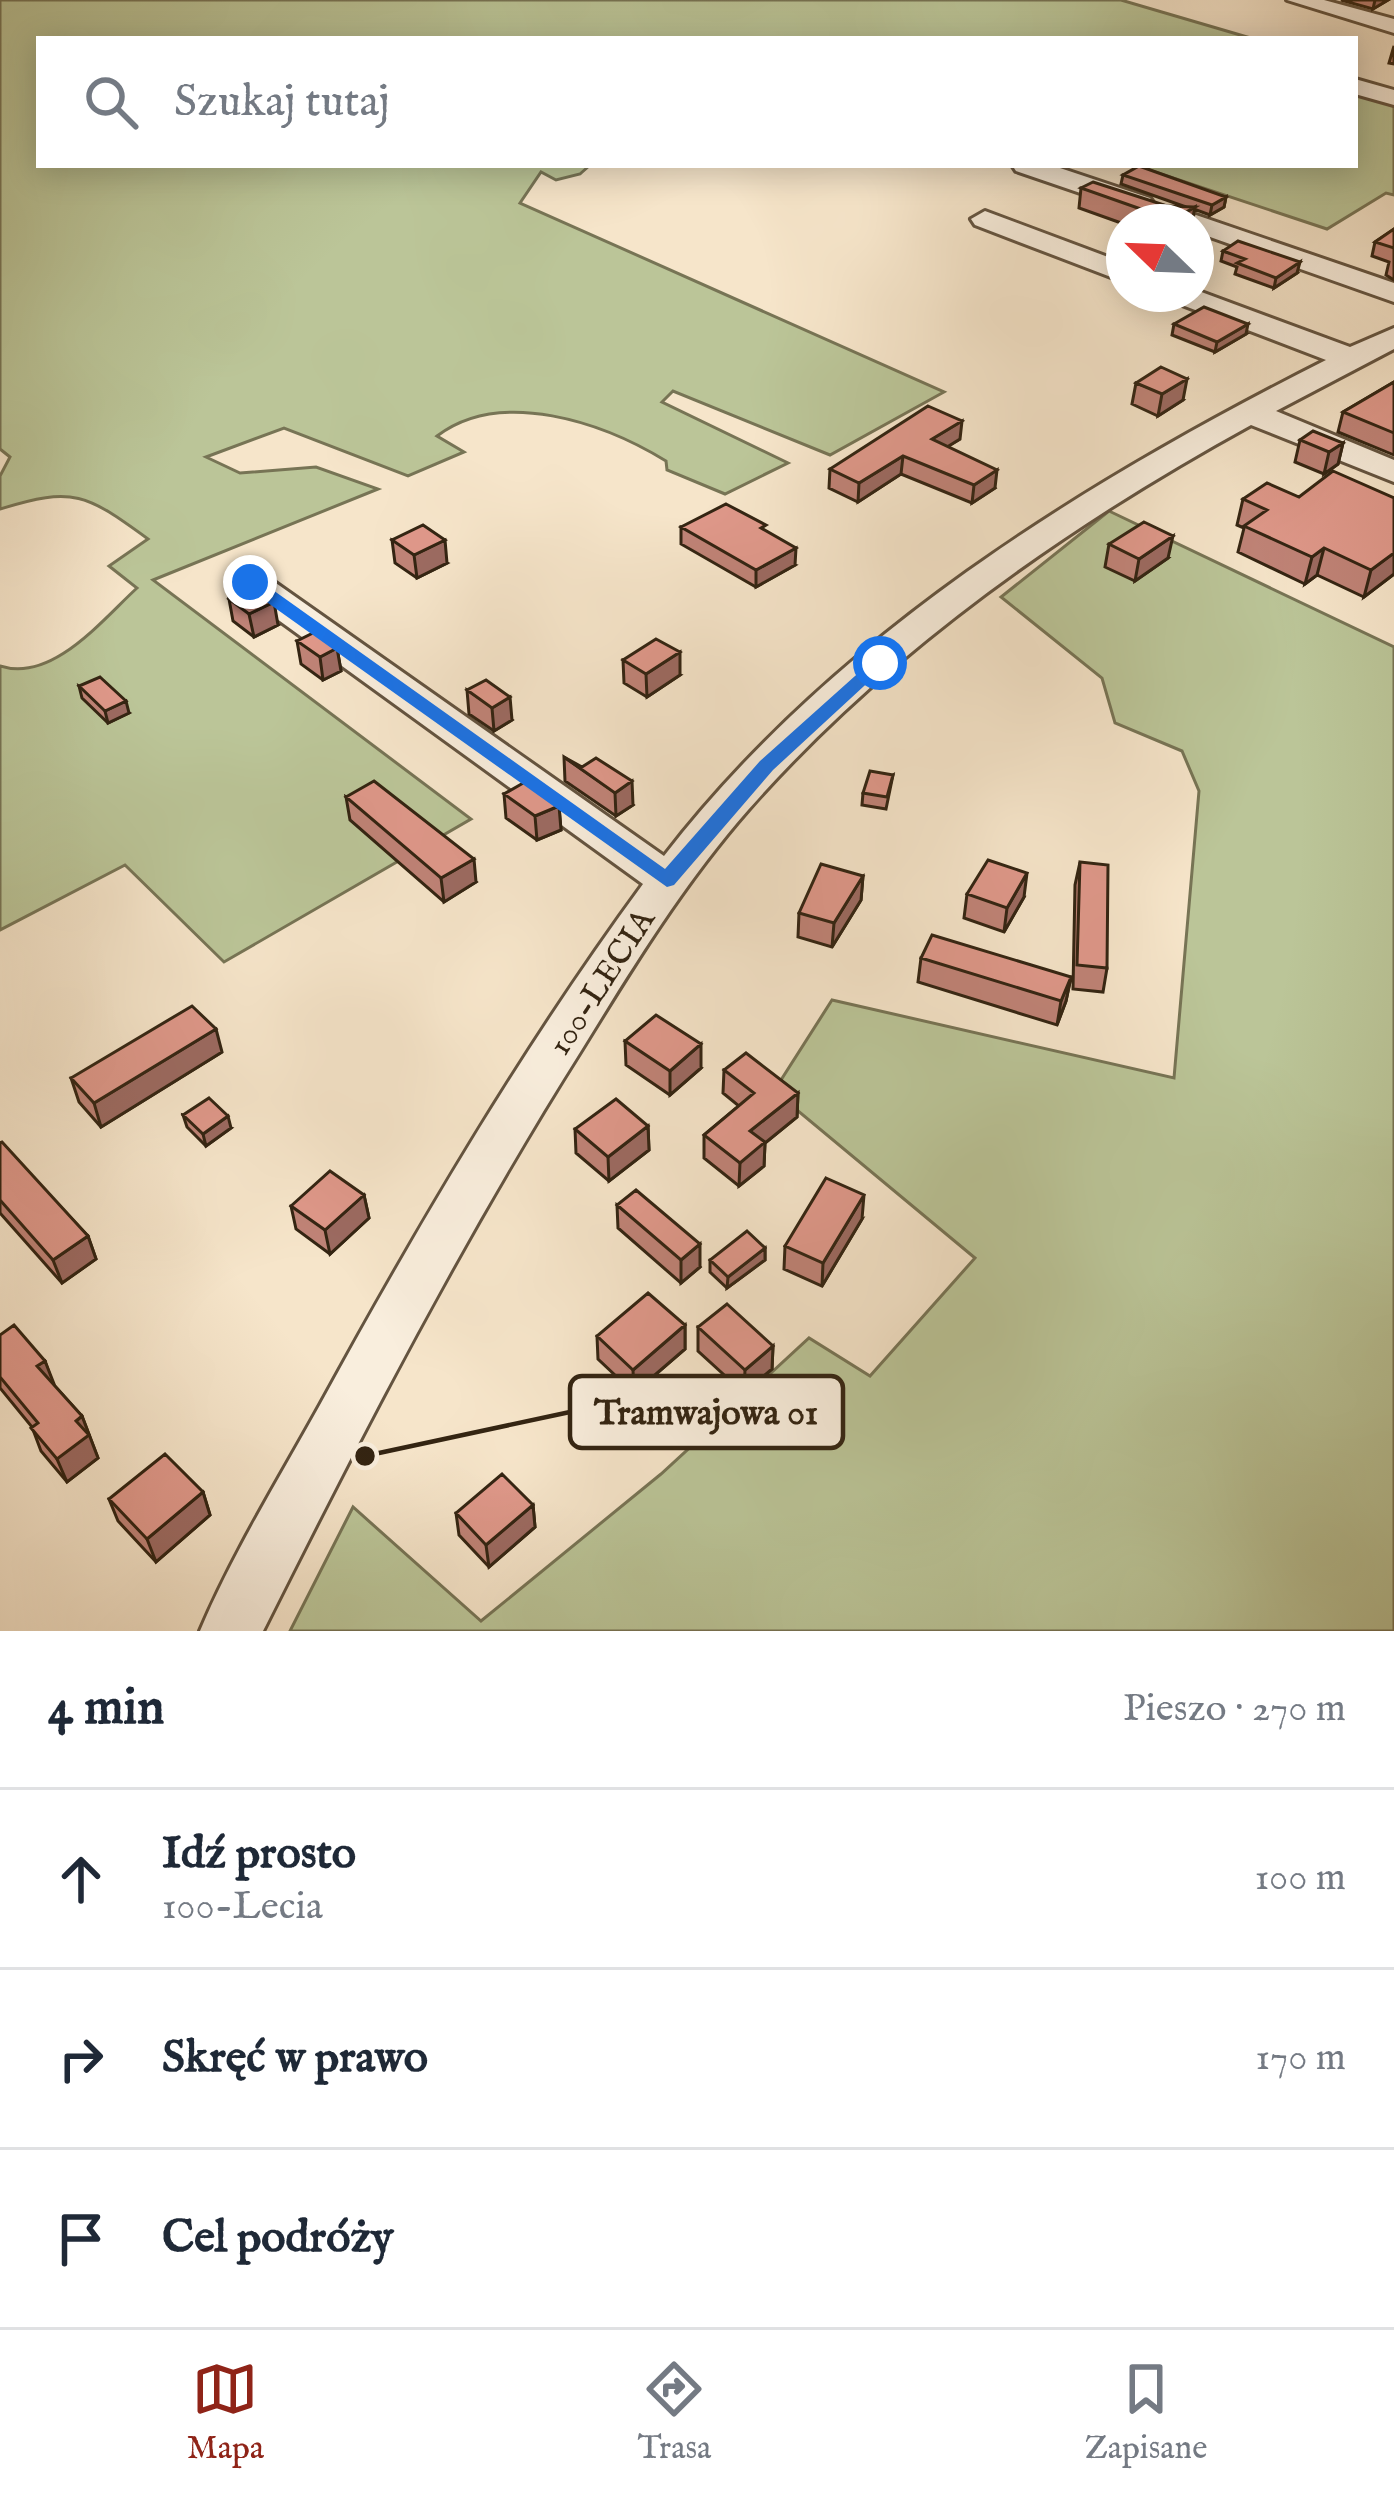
<!DOCTYPE html>
<html lang="pl">
<meta charset="utf-8">
<style>
:root{--surface:#fff;--page:#f6f6f7;--text:#1f2937;--muted:#747a83;--line:#e0e1e3;--accent:#8f2418}
body{margin:0;font-family:"IM FELL English",serif;background:var(--page);color:var(--text)}
.compass{position:absolute;left:1106px;top:204px;width:108px;height:108px;border-radius:50%;background:var(--surface);box-shadow:0 6px 30px #0003;rotate:293deg}
.stop{position:absolute;width:36px;height:36px;margin:-27px;border:9px solid #1a73e8;border-radius:50%;background:#fff}
.stop.end{background:#1a73e8;border-color:#fff;box-shadow:0 3px 12px #0008}
.list{margin:0;padding:0;list-style:none}
h2{display:flex;justify-content:space-between;align-items:center;height:156px;margin:0;padding:0 48px;font-size:51px}
h2 small{font-size:39px;font-weight:400;color:var(--muted)}
.list li{display:grid;grid-template-columns:78px 1fr auto;gap:36px;align-items:center;box-sizing:border-box;height:180px;padding:0 48px;border-top:3px solid var(--line)}
.list b{display:block;font-size:45px;white-space:nowrap}
.list p{margin:0;font-size:39px;white-space:nowrap;color:var(--muted)}
.list em{font-size:39px;font-style:normal;color:var(--muted)}
.icon{flex:none;width:66px;height:66px;fill:none;stroke:currentColor;stroke-width:2;stroke-linecap:round;stroke-linejoin:round}
.map{position:relative;flex:none;width:1394px;height:1631px;overflow:hidden}
.search{position:absolute;background:var(--surface);box-shadow:0 6px 30px #0003;left:36px;right:36px;top:36px;height:132px;display:flex;align-items:center;gap:30px;box-sizing:border-box;padding:0 42px;border-radius:0px;color:var(--muted);font-size:45px}
.sheet{height:696px;background:var(--surface)}
nav{display:flex;justify-content:space-around;align-items:center;box-sizing:border-box;height:168px;border-top:3px solid var(--line);background:var(--surface);font-size:33px;color:var(--muted)}
nav a{display:grid;justify-items:center;gap:6px}
nav .on{color:var(--accent)}
.map>svg:first-child{display:block}
.green{fill:#bbc598;stroke:#777455;stroke-width:3}
.lines{fill:none;stroke-linecap:round;stroke-linejoin:round}
.minor-casing{stroke:#645440;stroke-width:6}
.minor{fill:#f9eedd;fill-rule:evenodd}
.wall{fill:#c08377;stroke:#332412;stroke-width:3}
.shaded-wall{fill:#9c6a61;stroke:#332412;stroke-width:3}
.building{fill:#df988a;stroke:#332412;stroke-width:3}
.route{fill:#1a73e8}
.labels{text-anchor:middle;stroke-width:9;stroke-linejoin:round;paint-order:stroke}
.street-label{font-size:33px;fill:#332412;stroke:#f9eedd}
.leader{fill:none;stroke:#332412;stroke-width:4.5}
.callout-dot{fill:#332412;stroke:#f9eedd;stroke-width:4.5}
.callout{fill:#f9eedd;stroke:#332412;stroke-width:4.5}
.callout-label{font-size:36px;text-anchor:middle;font-weight:bold;fill:#332412}
</style>
<div class="map">
<svg width="1394" height="1631" viewBox="0 0 1394 1631">
<rect width="100%" height="100%" fill="#f6e5ca"/>
<filter id="stains"><feTurbulence type="fractalNoise" baseFrequency=".00167" numOctaves="4"/><feColorMatrix values="0 0 0 0 .2 0 0 0 0 .09 0 0 0 0 .02 0 0 0 .5 -.17"/></filter>
<radialGradient id="worn" r=".72"><stop offset=".6" stop-color="#630" stop-opacity="0"/><stop offset="1" stop-color="#630" stop-opacity=".3"/></radialGradient>
<!-- green -->
<path class="green" d="M0 0H1121L1254 39H39V165H590L580 174 556 180 541 172 520 203 944 392 830 455 673 391 662 402 788 463 725 494 667 470 666 461C604 423 501 387 437 436L464 452 408 476 284 428 206 457 240 473 316 467 378 489 153 580 471 819 224 962 125 865 0 930V666C52 683 102 620 137 588L109 566 148 539C86 494 74 486 0 509V476L10 457 0 449Z
M1355 86 1394 98V195L1386 193 1327 229 1134 165H1355Z
M1109 511 1394 647V1631H290L353 1507 481 1621 661 1474 809 1338 870 1376 975 1258 774 1091 832 1000 1174 1078 1199 791 1182 751 1115 723 1102 678 1001 597Z"/>
<g class="lines">
<defs>
<path id="minor" d="M1287 0H1324L1394 19V33Z
M1355 79 1394 90V105L1355 94Z
M1012 165H1051L1150 198 1154 204 1140 212 1130 210 1016 171Z
M985 211 1124 263V282L975 225 971 219Z
M1196 215 1394 283V302L1196 232V222H1183Z
M1196 290 1350 347 1394 328V349L1276 411 1394 460V482L1251 425C1067 526 888 651 748 810 684 883 633 966 582 1049 464 1236 362 1433 263 1631H200C233 1553 279 1479 320 1405 418 1226 522 1049 643 884L237 590 232 582 237 574H263L664 856C833 637 1082 483 1326 360L1169 300 1164 294H1196Z"/>
</defs>
<!-- minor casing -->
<use href="#minor" class="minor-casing"/>
<!-- minor -->
<use href="#minor" class="minor"/>
</g>
<!-- wall -->
<path class="wall" d="M1341 0H1388L1373 9Z
M1394 46V64L1389 63Z
M1123 175 1226 197 1224 207 1210 215 1194 209 1192 222H1124V224L1079 208 1081 188 1167 206 1186 207 1121 184Z
M1394 229V280L1386 275 1389 262 1372 256 1375 242Z
M1223 251 1297 273 1274 288 1235 274 1237 267 1221 261Z
M1174 324 1246 334 1215 352 1172 335Z
M1394 382V455L1338 432 1343 412Z
M1136 383 1183 400 1158 416 1132 404Z
M960 439 948 446 995 488 972 503 901 474 858 502 829 488 830 469Z
M1300 440 1343 443 1338 464 1324 474 1295 462Z
M1299 497 1394 498V574L1364 597 1317 575 1305 584 1238 552 1244 528 1237 525 1243 499Z
M681 527 795 565 756 587 681 544Z
M392 540 447 563 417 578 395 563Z
M1109 544 1168 558 1135 581 1105 567Z
M229 599 278 625 254 637 233 621Z
M297 641 337 648 341 671 323 680 301 664Z
M623 660 680 675 647 697 624 683Z
M79 686 129 713 108 723 82 698Z
M467 690 512 720 494 731 469 714Z
M564 757 633 805 616 816 565 781Z
M893 775 886 809 862 805 863 793Z
M504 794 559 806 561 830 537 840 506 818Z
M346 797 476 882 444 902 350 820Z
M1080 862 1107 968 1103 992 1073 989 1075 885Z
M863 876 861 900 832 947 798 937 799 913Z
M967 894 1024 897 1004 932 964 918Z
M921 958 1071 977 1066 1001 1057 1025 918 982Z
M625 1041 701 1068 670 1095 626 1065Z
M222 1052 101 1127 79 1102 71 1078Z
M724 1070 798 1093 797 1117 765 1143 764 1166 739 1186 704 1158V1135L739 1106 723 1093Z
M183 1115 231 1128 206 1146 187 1127Z
M648 1126 649 1150 609 1181 576 1153 575 1129Z
M0 1143 88 1236 96 1259 62 1283 0 1213Z
M364 1195 369 1218 330 1254 296 1229 291 1206Z
M617 1205 700 1267 681 1283 618 1228Z
M862 1219 822 1286 784 1269 785 1246Z
M765 1248V1260L727 1288 710 1272V1260Z
M685 1325V1349L634 1393 598 1359 597 1336Z
M698 1327 773 1346 772 1369 744 1393 698 1351Z
M0 1335 45 1361 53 1384 82 1416 98 1458 67 1482 41 1451 32 1427 0 1388Z
M203 1492 210 1515 156 1562 118 1521 109 1499Z
M533 1505 535 1527 489 1567 459 1535 456 1513Z"/>
<!-- shaded-wall -->
<path class="shaded-wall" d="M1375 0H1388L1373 9Z
M1226 197 1224 207 1210 215 1212 205Z
M1195 207 1192 222H1172V220Z
M1300 262 1297 273 1274 288 1276 278Z
M1248 324 1246 334 1215 352 1217 342Z
M1187 379 1183 400 1158 416 1162 394Z
M962 421 960 439 931 457 932 439Z
M1343 443 1338 464 1324 474 1329 452Z
M903 456 901 474 858 502 859 483Z
M997 470 995 488 972 503 974 485Z
M1173 536 1168 558 1135 581 1139 559Z
M445 540 447 563 417 578 414 555Z
M796 548 795 565 756 587V570Z
M1324 548 1317 575 1305 584 1312 557Z
M1394 553V574L1364 597 1371 570Z
M274 602 278 625 254 637 249 614Z
M337 648 341 671 323 680 320 657Z
M680 652V675L647 697 646 674Z
M510 697 512 720 494 731 492 708Z
M126 701 129 713 108 723 105 711Z
M632 781 633 805 616 816 615 793Z
M559 806 561 830 537 840 535 816Z
M474 859 476 882 444 902 441 878Z
M1027 873 1024 897 1004 932 1007 908Z
M863 876 861 900 832 947 834 923Z
M1071 977 1066 1001 1057 1025 1061 1001Z
M216 1029 222 1052 101 1127 94 1103Z
M701 1044V1068L670 1095V1071Z
M798 1093 797 1117 765 1143 764 1166 739 1186 740 1163 750 1131Z
M228 1116 231 1128 206 1146 203 1134Z
M648 1126 649 1150 609 1181 608 1157Z
M364 1195 369 1218 330 1254 325 1230Z
M864 1195 862 1219 822 1286 823 1263Z
M88 1236 96 1259 62 1283 53 1260Z
M700 1244V1267L681 1283V1260Z
M765 1248V1260L727 1288 728 1277Z
M685 1325V1349L634 1393 633 1370Z
M773 1346 772 1369 744 1393 745 1370Z
M45 1361 54 1384 46 1389 37 1366Z
M82 1416 98 1458 67 1482 57 1459 76 1421Z
M203 1492 210 1515 156 1562 147 1539Z
M533 1505 535 1527 489 1567 486 1545Z"/>
<!-- building -->
<path class="building" d="M1139 166 1226 197 1212 205 1123 175Z
M1093 182 1167 206 1195 207 1172 220 1081 188Z
M1394 229V248L1375 242Z
M1238 241 1300 262 1276 278 1237 263 1245 259 1223 251Z
M1204 307 1248 324 1217 342 1174 324Z
M1161 367 1187 379 1162 394 1136 383Z
M1394 382V433L1343 412Z
M928 406 962 421 932 439 997 470 974 485 903 456 859 483 830 469Z
M1313 431 1343 443 1329 452 1300 440Z
M1333 471 1394 498V553L1371 570 1324 548 1312 557 1244 526 1267 510 1243 499 1267 483 1299 497Z
M726 504 766 525 761 528 796 548 756 570 681 527Z
M1144 522 1173 536 1139 559 1109 544Z
M423 525 445 540 414 555 392 540Z
M252 587 274 602 249 614 229 599Z
M315 632 337 648 320 657 297 641Z
M656 639 680 652 646 674 623 660Z
M100 677 126 701 105 711 79 686Z
M486 680 510 697 492 708 467 690Z
M564 757 582 767 596 758 632 781 615 793Z
M870 771 893 775 887 797 863 793Z
M374 781 474 859 441 878 346 797Z
M525 782 559 806 535 816 504 794Z
M988 860 1027 873 1007 908 967 894Z
M1080 862 1108 865 1107 968 1077 965Z
M821 864 863 876 834 923 799 913Z
M932 935 1071 977 1061 1001 921 958Z
M192 1006 216 1029 94 1103 71 1078Z
M656 1015 701 1044 670 1071 625 1041Z
M746 1053 798 1093 750 1131 765 1142 740 1163 704 1135 754 1093 724 1070Z
M209 1098 228 1116 203 1134 183 1115Z
M616 1099 648 1126 608 1157 575 1129Z
M2 1142 88 1236 53 1260 0 1200V1143Z
M330 1171 364 1195 325 1230 291 1206Z
M826 1178 864 1195 823 1263 785 1246Z
M636 1190 700 1244 681 1260 617 1205Z
M747 1231 765 1248 728 1277 710 1260Z
M648 1293 685 1325 633 1370 597 1336Z
M727 1304 773 1346 745 1370 698 1327Z
M14 1325 45 1361 37 1366 82 1416 76 1421 89 1435 57 1459 31 1428 38 1423 0 1377V1335Z
M165 1454 203 1492 147 1539 109 1499Z
M502 1474 533 1505 486 1545 456 1513Z"/>
<!-- route -->
<path class="route" d="M244 578H256L665 869 760 761 874 659 889 663 773 770 674 885 667 887 244 586Z"/>
<g class="labels">
<!-- street labels -->
<g class="street-label">
<text transform="translate(600 981) rotate(-57)" y="12">100-LECIA</text>
</g>
</g>
<!-- callouts -->
<path class="leader" d="M365 1456L570 1412"/>
<circle class="callout-dot" cx="365" cy="1456" r="12"/>
<rect class="callout" x="570" y="1376" width="273" height="72" rx="12"/>
<g class="callout-label">
<text x="706" y="1424">Tramwajowa 01</text>
</g>
<rect width="100%" height="100%" filter="url(#stains)"/>
<rect width="100%" height="100%" fill="url(#worn)"/>
</svg>
<svg class="compass" viewBox="-18 -18 36 36"><path d="M0-13l5 13h-10z" fill="#e53935"/><path d="M0 13l5-13h-10z" fill="#747a83"/></svg>
<div class="stop" style="left:880px;top:663px"></div>
<div class="stop end" style="left:250px;top:582px"></div>
<div class="search"><svg class="icon" aria-label="search" viewBox="0 0 24 24"><circle cx="10" cy="10" r="6"/><path d="M15 15l6 6"/></svg>Szukaj tutaj</div>
</div>
<section class="sheet">
<h2>4 min<small>Pieszo · 270 m</small></h2>
<ul class="list">
<li><svg class="icon" aria-label="ahead" viewBox="0 0 24 24"><path d="M12 20V5M6 11l6-6 6 6"/></svg><div><b>Idź prosto</b><p>100-Lecia</p></div><em>100 m</em></li>
<li><svg class="icon" aria-label="right" viewBox="0 0 24 24"><path d="M7 20v-9h11M14 6l5 5-5 5"/></svg><div><b>Skręć w prawo</b></div><em>170 m</em></li>
<li><svg class="icon" aria-label="arrive" viewBox="0 0 24 24"><path d="M6 21V4h12l-3 4 3 4H6"/></svg><div><b>Cel podróży</b></div></li>
</ul>
</section>
<nav>
<a class="on"><svg class="icon" aria-label="map" viewBox="0 0 24 24"><path d="M3 6l6-2 6 2 6-2v14l-6 2-6-2-6 2zM9 4v14M15 6v14"/></svg>Mapa</a>
<a><svg class="icon" aria-label="directions" viewBox="0 0 24 24"><path d="M12 3l9 9-9 9-9-9zM9 14v-3h6M13 9l2 2-2 2"/></svg>Trasa</a>
<a><svg class="icon" aria-label="saved" viewBox="0 0 24 24"><path d="M7 4h10v16l-5-4-5 4z"/></svg>Zapisane</a>
</nav>
